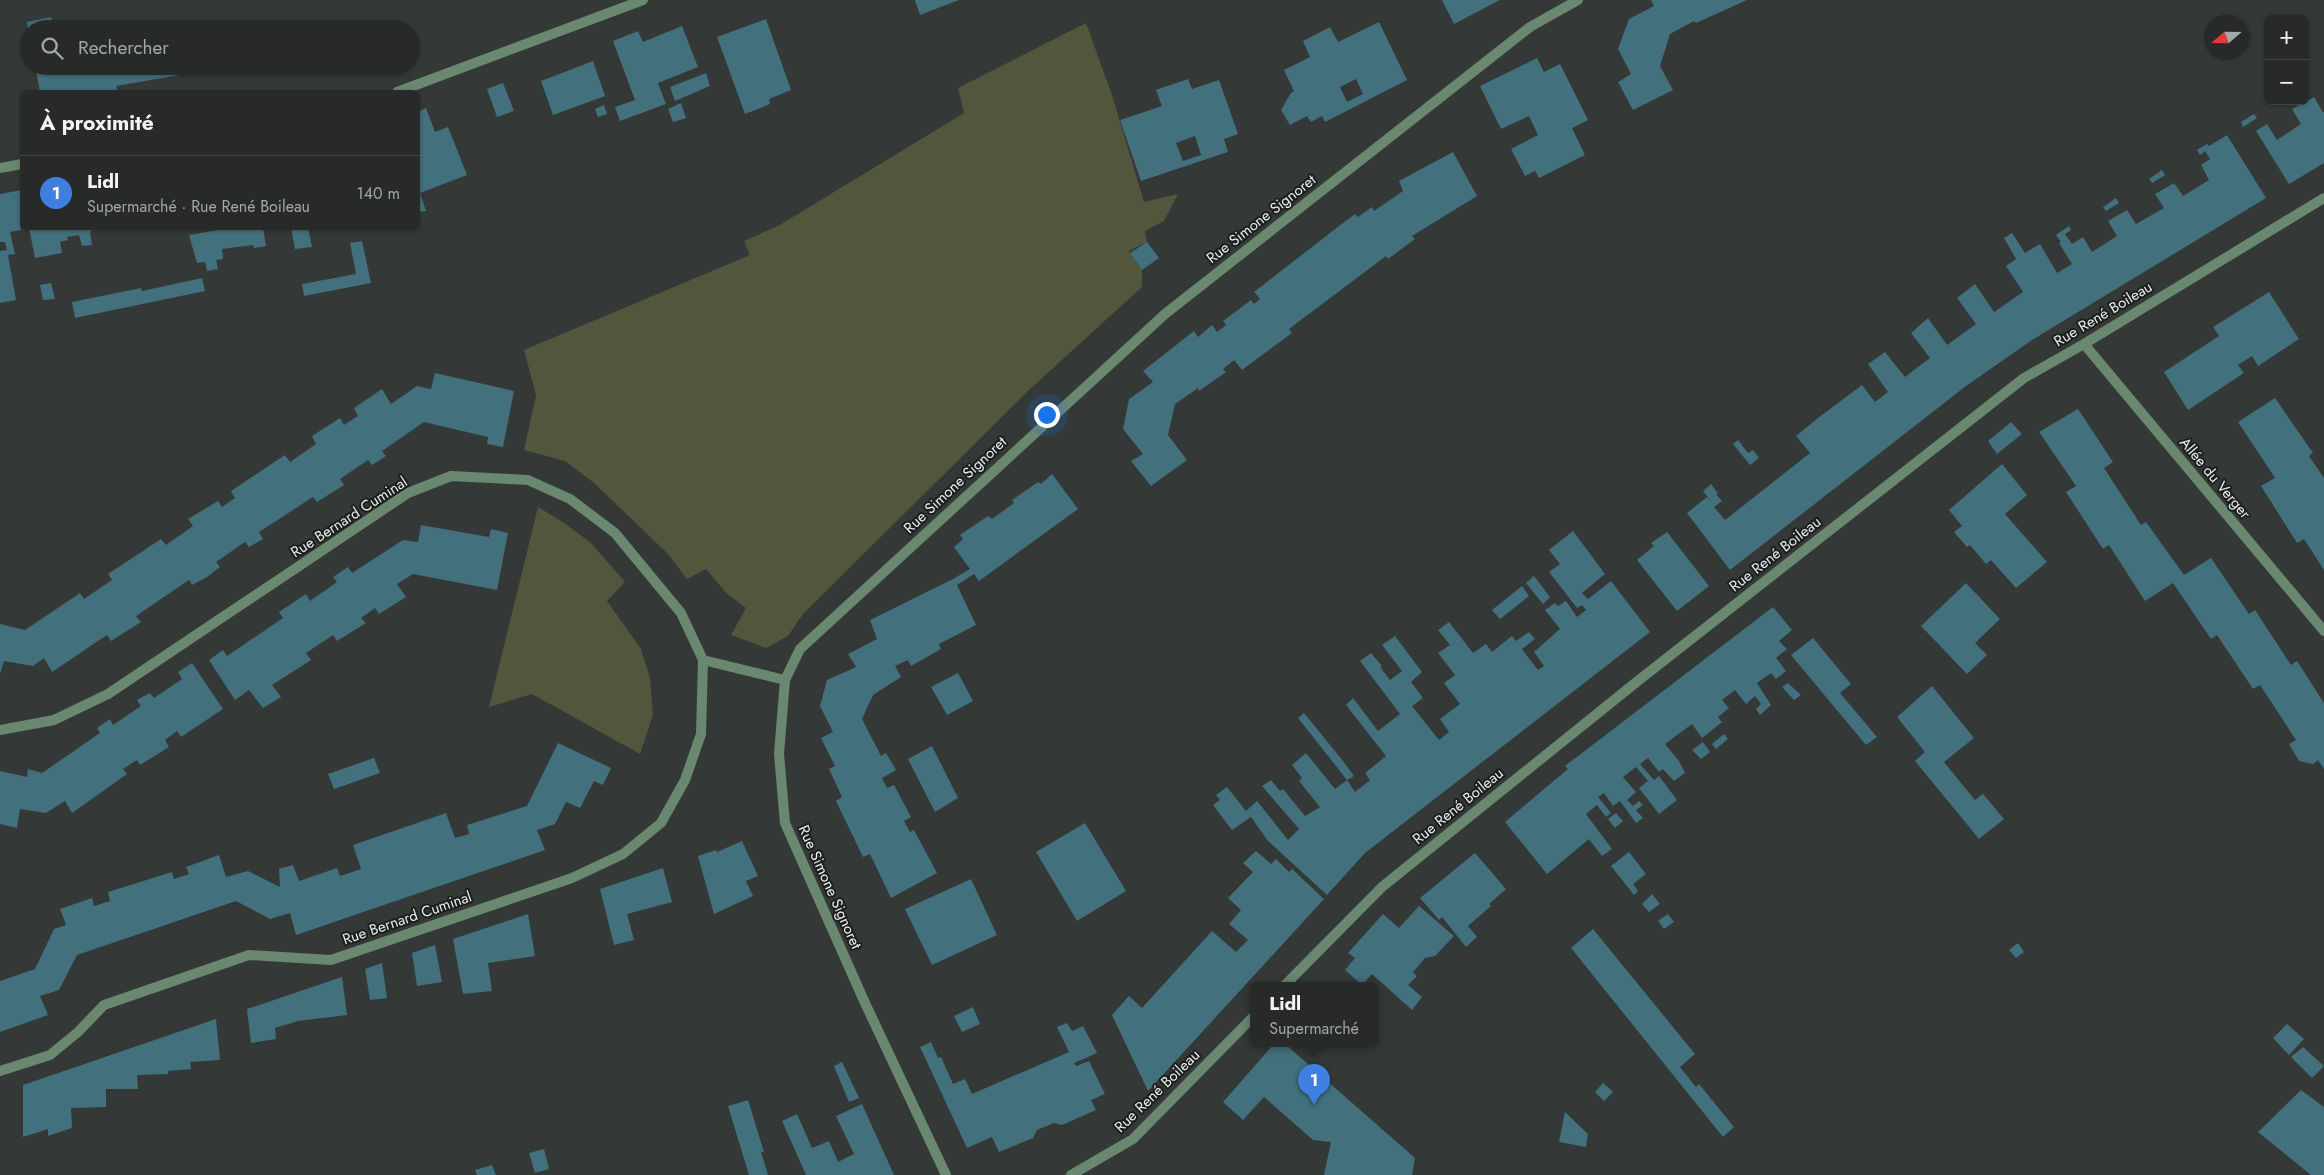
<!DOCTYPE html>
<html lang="fr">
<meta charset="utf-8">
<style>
:root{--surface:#272a29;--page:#2f3231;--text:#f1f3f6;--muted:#a4a7a8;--line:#434646;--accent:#fc8fc2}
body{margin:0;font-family:Jost,sans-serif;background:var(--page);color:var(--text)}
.controls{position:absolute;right:15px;top:15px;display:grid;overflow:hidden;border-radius:8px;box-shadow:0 1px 4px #0004}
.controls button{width:45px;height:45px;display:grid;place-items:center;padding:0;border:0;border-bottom:1px solid var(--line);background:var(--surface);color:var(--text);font:25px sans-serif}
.compass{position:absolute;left:2204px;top:15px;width:45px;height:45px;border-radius:50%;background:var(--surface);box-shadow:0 1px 4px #0004;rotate:250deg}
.you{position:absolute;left:1046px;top:414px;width:18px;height:18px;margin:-12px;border:4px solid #fff;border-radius:50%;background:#1a73e8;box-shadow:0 0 0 8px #1a73e833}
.badge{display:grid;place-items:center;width:32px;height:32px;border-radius:50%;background:var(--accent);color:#fff;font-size:16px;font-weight:700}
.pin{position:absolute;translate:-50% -41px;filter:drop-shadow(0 1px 2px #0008)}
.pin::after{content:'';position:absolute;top:26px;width:18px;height:15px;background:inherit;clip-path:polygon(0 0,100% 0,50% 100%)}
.popup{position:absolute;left:1250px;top:982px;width:128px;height:65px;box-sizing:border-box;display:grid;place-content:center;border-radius:8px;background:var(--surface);filter:drop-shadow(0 1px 4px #0005);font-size:16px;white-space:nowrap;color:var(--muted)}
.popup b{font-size:19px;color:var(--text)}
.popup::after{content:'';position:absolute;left:50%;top:100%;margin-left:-10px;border:10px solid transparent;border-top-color:var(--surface)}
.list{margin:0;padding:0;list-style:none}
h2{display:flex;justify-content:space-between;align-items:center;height:65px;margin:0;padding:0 20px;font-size:21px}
h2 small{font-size:16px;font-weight:400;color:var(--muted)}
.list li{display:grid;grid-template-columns:32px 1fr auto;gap:15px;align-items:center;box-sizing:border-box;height:75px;padding:0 20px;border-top:1px solid var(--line)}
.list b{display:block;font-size:19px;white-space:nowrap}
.list p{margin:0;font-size:16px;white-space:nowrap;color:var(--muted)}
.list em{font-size:16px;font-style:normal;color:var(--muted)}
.icon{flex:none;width:28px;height:28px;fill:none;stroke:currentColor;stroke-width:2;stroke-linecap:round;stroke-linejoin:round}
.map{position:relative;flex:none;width:2324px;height:1175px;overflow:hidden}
.search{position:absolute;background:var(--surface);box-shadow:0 1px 4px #0004;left:20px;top:20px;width:400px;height:55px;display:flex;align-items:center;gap:12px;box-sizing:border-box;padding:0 18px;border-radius:28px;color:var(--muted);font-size:19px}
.panel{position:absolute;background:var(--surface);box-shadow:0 1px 4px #0004;left:20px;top:90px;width:400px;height:140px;border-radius:8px}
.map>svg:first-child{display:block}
.green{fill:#51563c}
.building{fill:#42707c;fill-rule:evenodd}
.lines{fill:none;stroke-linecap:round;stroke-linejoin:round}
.minor{stroke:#69886f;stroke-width:10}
.labels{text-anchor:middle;stroke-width:4;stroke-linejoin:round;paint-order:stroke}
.street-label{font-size:15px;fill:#eaeded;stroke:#1d1f1f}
</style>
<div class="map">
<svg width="2324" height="1175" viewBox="0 0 2324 1175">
<rect width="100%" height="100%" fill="#343837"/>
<!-- green -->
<path class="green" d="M1086 23 1112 95 1144 202 1178 194 1164 221 1145 231 1147 242 1129 251 1142 270V287L1030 389 803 614 788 636 766 648 731 635 746 608 727 594 706 569 687 579 668 554 594 483 565 461 524 450 536 395 524 350 750 255 744 241 778 226 964 113 958 88Z
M538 507 566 524 591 543 625 582 607 601 641 649 650 678 653 715 640 754 532 694 489 707Z"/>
<!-- building -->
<path class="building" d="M915 0H959L920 15Z
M1442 0H1500L1454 24Z
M1651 0H1747L1696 23 1694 21 1670 34 1660 66 1673 90 1633 110 1618 82 1631 74 1618 49 1629 19 1654 6Z
M51 17 53 29H28L27 22Z
M766 19 791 90 769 99 770 104 745 114 717 37Z
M1379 22 1407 80 1325 122 1322 116 1311 122 1307 116 1290 125 1281 110 1291 93 1294 91 1284 70 1310 57 1303 41 1330 27 1338 42ZM1356 79 1363 94 1347 102 1340 87Z
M682 26 698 67 658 83 666 104 620 121 615 107 635 100 613 41 638 31 643 42Z
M1537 58 1544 72 1560 64 1588 120 1572 128 1585 155 1539 178 1535 171 1525 176 1511 149 1538 135 1529 116 1501 129 1480 86Z
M593 61 605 96 553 115 541 81Z
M35 66H60L62 73 89 66H196L197 72 116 86 118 92H40Z
M706 73 710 86 675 101 670 87Z
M1188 79 1192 89 1219 80 1238 134 1224 139 1228 152 1141 181 1120 120 1162 106 1156 90ZM1195 136 1201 155 1183 161 1176 143Z
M503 83 514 111 497 117 487 89Z
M2314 97 2323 112H2324V163L2289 184 2256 131 2267 124 2277 140 2301 124 2292 109Z
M681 103 686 118 673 122 668 109Z
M604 105 607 114 598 117 595 109Z
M426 108 435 132 448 127 467 175 420 193 426 211 418 212V112Z
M2254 114 2257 118 2243 127 2241 122Z
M2227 135 2266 198 2032 340 1966 386 1730 570 1687 513 1707 497 1713 504 1703 491 1711 484 1718 493 1716 494 1722 501 1714 507 1725 520 1810 453 1796 436 1818 418 1862 385 1875 402 1888 392 1868 364 1885 352 1905 377 1930 358 1911 333 1928 318 1947 345 1976 324 1957 298 1975 284 1994 312 2023 292 2006 266 2016 259 2004 238 2012 233 2025 253 2040 244 2057 273 2072 264 2059 243 2061 242 2056 235 2069 226 2071 230 2065 234 2072 244 2083 237 2092 252 2117 236 2108 221 2127 210 2136 224 2164 208 2155 194 2174 183 2183 196 2209 180 2201 165 2210 159 2205 151 2200 155 2197 150 2207 144 2209 146Z
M1453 152 1477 196 1412 236 1415 239 1388 259 1386 256 1289 329 1292 333 1242 370 1234 360 1223 369 1226 372 1199 391 1198 388 1175 404 1168 435 1187 460 1151 486 1131 461 1143 454 1123 429 1129 399 1153 382 1143 371 1194 331 1198 337 1212 325 1217 332 1226 325 1223 321 1251 300 1254 304 1260 299 1254 292 1339 226 1355 214 1358 217 1372 207 1374 211 1403 191 1399 181Z
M2162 170 2165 175 2152 183 2149 179Z
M22 190V223L20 224 21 230 10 232 15 254 8 255 16 300 0 303V251L7 250 5 242H0V194Z
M2116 198 2119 203 2106 211 2103 207Z
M29 228H103L90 231 92 245 82 246 79 235 67 237 68 240 60 242 62 253 35 258Z
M223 228H263L266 246 254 248 253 245 222 249 223 259 216 260 218 269 207 271 205 262 197 263 189 235 224 229Z
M291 228H308L312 247 295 249Z
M362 241 371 283 304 296 302 284 356 274 350 243Z
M1147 242 1159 258 1142 270 1130 253Z
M202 278 205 291 75 318 72 302 141 288 142 291Z
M51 283 55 299 43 300 40 285Z
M2269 292 2299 339 2258 366 2252 356 2238 365 2244 373 2188 410 2164 372 2219 336 2213 327Z
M435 373 514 391 503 447 487 444 488 437 424 422 382 451 386 456 372 465 368 460 340 479 344 485 317 502 313 497 259 532 263 539 249 547 245 542 216 562 220 567 207 577 192 585 189 580 136 616 141 622 111 641 107 635 52 672 44 658 33 666 4 661 0 674V624L25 630 80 593 84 599 112 580 108 574 161 539 166 545 193 526 188 519 218 501 222 507 235 498 231 491 285 455 290 462 316 444 312 436 340 418 344 425 358 416 354 408 382 389 391 404 417 386 431 389Z
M2275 398 2313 453 2309 456 2324 478V570L2304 539 2297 543 2261 486 2275 478 2238 422Z
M2078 409 2113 462 2104 468 2141 525 2146 522 2184 575 2211 558 2249 614 2255 610 2291 665 2297 661 2324 703V769L2318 760 2313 764 2299 761 2289 744 2296 740 2260 685 2253 689 2217 635 2211 639 2173 583 2145 601 2109 545 2103 549 2066 492 2076 486 2039 432Z
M2011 422 2022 434 1997 454 1988 441Z
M1738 440 1748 453 1753 450 1759 458 1750 465 1733 444Z
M2002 464 2027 495 2005 514 2047 562 2016 588 1991 560 1986 564 1970 545 1967 547 1954 532 1962 526 1949 510Z
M1052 474 1078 509 979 581 974 574 957 585 976 625 939 644 941 649 911 666 908 660 895 666 901 677 873 695 862 719 881 756 886 753 896 770 882 778 887 788 894 785 911 817 904 821 910 832 914 830 937 873 891 898 870 854 863 857 836 801 842 797 829 769 835 766 821 738 833 732 820 706 827 680 856 667 848 654 877 639 870 620 953 579 970 569 954 547 963 539 960 535 988 516 992 519 1014 503 1012 500 1038 482 1041 484Z
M421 525 489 537 491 529 508 533 497 590 413 574 397 584 406 597 379 614 375 608 361 618 366 623 337 641 333 635 306 653 311 660 272 685 281 697 263 708 249 690 235 700 209 660 223 650 227 656 283 618 279 612 306 594 310 601 337 582 333 577 348 567 352 573 403 540 418 542Z
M1573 531 1605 574 1582 593 1588 599 1611 581 1650 632 1365 853 1327 895 1268 841 1251 817 1232 830 1213 805 1220 800 1216 795 1227 787 1246 811 1257 801 1288 840 1299 829 1262 786 1271 780 1280 791 1283 789 1305 816 1320 807 1299 781 1302 778 1292 765 1306 753 1335 789 1347 780 1355 792 1370 780 1365 773 1386 756 1346 705 1353 698 1378 731 1400 714 1360 661 1371 653 1382 666 1380 667 1390 680 1402 671 1382 645 1395 636 1422 672 1411 682 1423 698 1412 706 1439 740 1449 732 1440 719 1460 704 1444 683 1455 675 1438 653 1450 645 1438 630 1449 622 1473 653 1486 644 1492 652 1512 636 1516 641 1529 632 1535 639 1522 649 1538 670 1544 666 1534 652 1560 629 1545 610 1555 603 1558 606 1566 601 1577 617 1586 610 1582 605 1577 608 1549 572 1560 564 1549 550Z
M1667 532 1709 586 1677 611 1637 560 1654 546 1651 543Z
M1534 576 1550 597 1543 604 1526 583Z
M1966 583 2000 619 1975 643 1987 655 1967 674 1921 626Z
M1522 586 1529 596 1500 619 1492 610Z
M1773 607 1792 630 1779 641 1787 649 1776 658 1786 671 1776 679 1771 673 1757 683 1771 705 1760 715 1756 709 1761 704 1755 696 1746 704 1735 690 1722 700 1729 708 1718 717 1722 722 1711 731 1702 738 1692 724 1665 744 1679 761 1685 773 1674 781 1663 769 1659 772 1648 758 1640 764 1654 780 1659 776 1677 800 1659 814 1639 788 1648 781 1636 767 1623 777 1636 792 1627 800 1633 806 1639 801 1643 805 1636 810 1643 818 1636 823 1620 801 1613 806 1604 793 1598 797 1611 813 1606 817 1597 805 1586 814 1612 849 1602 856 1589 839 1547 874 1505 822 1568 769 1565 766Z
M1813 638 1851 684 1840 693 1877 737 1866 745 1791 655Z
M192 663 223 709 181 737 177 731 165 740 169 747 140 765 137 760 123 769 127 774 72 813 65 801 46 813 20 809 17 828 0 824V771L27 777 28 769 42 773 100 733 97 728 110 719 113 725 141 706 137 700 150 693 154 698 182 679 178 672Z
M958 673 973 701 947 715 931 687Z
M1788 683 1801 695 1794 700 1782 687Z
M1932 686 1974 738 1944 762 1975 800 1983 794 2004 819 1979 839 1915 761 1925 752 1897 717Z
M1304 713 1343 761 1354 776 1347 780 1298 718Z
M1724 734 1728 739 1716 749 1712 744Z
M1703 742 1710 752 1701 759 1692 750Z
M558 743 611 768 603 785 594 781 580 808 566 802 555 824 537 830 545 850 296 935 290 913 270 919 236 901 77 955 59 990 40 996 48 1015 0 1032V981L35 969 54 929 66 925 60 909 92 898 94 906 110 901 108 892 172 872 174 879 189 874 186 867 219 855 226 877 248 871 280 887 279 869 293 865 299 881 337 868 340 876 361 869 353 845 446 813 455 838 469 834 467 825 527 806Z
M932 746 958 798 935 812 908 759Z
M374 758 380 773 334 789 328 774Z
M1616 813 1623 821 1615 828 1608 819Z
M1085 823 1126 891 1077 921 1036 852Z
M742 841 758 876 746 881 753 896 714 914 698 856 716 850 717 852Z
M1256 851 1271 864 1276 859 1289 872 1292 869 1324 899 1148 1091 1112 1015 1129 996 1142 1008 1212 931 1236 952 1248 940 1229 924 1241 910 1228 898 1253 872 1243 863Z
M1629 852 1646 874 1633 884 1638 891 1634 895 1611 866Z
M1475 853 1506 889 1489 904 1491 906 1468 926 1477 937 1466 947 1442 917 1439 920 1420 898Z
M663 868 672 902 627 914 634 940 614 945 600 889Z
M971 879 997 935 932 965 905 909Z
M1652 894 1660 904 1649 912 1642 904Z
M1419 906 1454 936 1435 956 1425 958 1413 972 1417 976 1408 985 1422 997 1412 1010 1372 974 1362 985 1345 970 1355 958 1348 953 1383 914 1399 928Z
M528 914 535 956 488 963 492 991 463 994 453 939Z
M1668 914 1674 922 1664 929 1658 921Z
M1593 929 1695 1054 1680 1067 1696 1087 1699 1084 1734 1127 1723 1137 1571 948Z
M2018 943 2024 952 2016 958 2009 950Z
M435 945 442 982 417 986 412 953Z
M382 963 387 998 370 1000 365 969Z
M342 977 347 1015 298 1021 275 1028 276 1039 251 1043 247 1009Z
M973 1007 980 1024 962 1032 954 1016Z
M216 1019 220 1060 190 1062 191 1069 168 1071V1074L137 1075 138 1089H106V1107L71 1108 72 1128 48 1136V1129L23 1137V1085Z
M1067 1023 1072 1031 1083 1026 1097 1053 1074 1063 1076 1066 1089 1061 1105 1094 1091 1100 1096 1110 1062 1125 1054 1123 1037 1130 1033 1138 999 1152 992 1137 967 1148 920 1047 931 1042 938 1058 941 1057 953 1084 965 1079 972 1094 1069 1052 1057 1027Z
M2287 1024 2304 1039 2289 1055 2273 1038Z
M1274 1044H1285L1415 1158 1412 1175H1324L1331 1142 1313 1140 1264 1097 1243 1120 1223 1102Z
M2303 1047 2324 1066 2312 1078 2291 1057Z
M842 1062 859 1098 849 1102 834 1066Z
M1603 1083 1613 1092 1604 1101 1595 1092Z
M2301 1090 2324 1107V1175H2311L2258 1132Z
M748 1100 764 1152H761L768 1175H749L728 1106Z
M862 1104 894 1175H806L782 1121 797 1114 812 1148 829 1141 838 1162 854 1154 836 1116Z
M1565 1112 1588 1134 1586 1147 1559 1142Z
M544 1149 549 1169 535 1173 529 1153Z
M492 1165 496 1175H477L475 1170Z"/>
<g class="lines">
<!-- minor -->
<path class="minor" d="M397 92 643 0
M0 168 22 164
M2084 344 2324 631
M703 660 785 680
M0 730 54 720 108 694 408 493 451 476 528 480 570 499 615 533 681 613 703 660 701 734 685 780 661 823 623 854 572 878 331 960 249 955 104 1005 78 1032 50 1055 0 1071
M1284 986 1382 887 1639 680 2024 378 2084 344 2324 198
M946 1175 865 1003 785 823 779 754 785 680 800 649 1165 314 1530 27 1578 0
M1071 1175 1133 1139 1254 1016"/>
</g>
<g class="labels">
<!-- street labels -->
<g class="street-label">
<text transform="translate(1261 219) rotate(-38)" y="5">Rue Simone Signoret</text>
<text transform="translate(2103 314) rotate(-31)" y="5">Rue René Boileau</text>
<text transform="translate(2215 478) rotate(50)" y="5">Allée du Verger</text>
<text transform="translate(955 485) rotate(-43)" y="5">Rue Simone Signoret</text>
<text transform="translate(349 517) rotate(-33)" y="5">Rue Bernard Cuminal</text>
<text transform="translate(1775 554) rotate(-38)" y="5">Rue René Boileau</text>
<text transform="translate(1458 806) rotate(-39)" y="5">Rue René Boileau</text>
<text transform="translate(830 887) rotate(66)" y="5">Rue Simone Signoret</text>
<text transform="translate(407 918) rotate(-19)" y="5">Rue Bernard Cuminal</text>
<text transform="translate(1157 1091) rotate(-44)" y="5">Rue René Boileau</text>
</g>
</g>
</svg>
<div class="controls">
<button>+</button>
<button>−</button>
</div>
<svg class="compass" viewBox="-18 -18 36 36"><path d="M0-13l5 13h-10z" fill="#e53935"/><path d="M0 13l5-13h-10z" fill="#a4a7a8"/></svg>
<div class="you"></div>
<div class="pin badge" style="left:1314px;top:1105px;background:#3f7fe0">1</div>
<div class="popup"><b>Lidl</b>Supermarché</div>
<div class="search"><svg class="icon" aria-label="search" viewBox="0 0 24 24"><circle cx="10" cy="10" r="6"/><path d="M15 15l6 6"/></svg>Rechercher</div>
<section class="panel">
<h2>À proximité<small></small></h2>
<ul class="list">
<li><span class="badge" style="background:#3f7fe0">1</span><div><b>Lidl</b><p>Supermarché · Rue René Boileau</p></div><em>140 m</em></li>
</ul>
</section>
</div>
